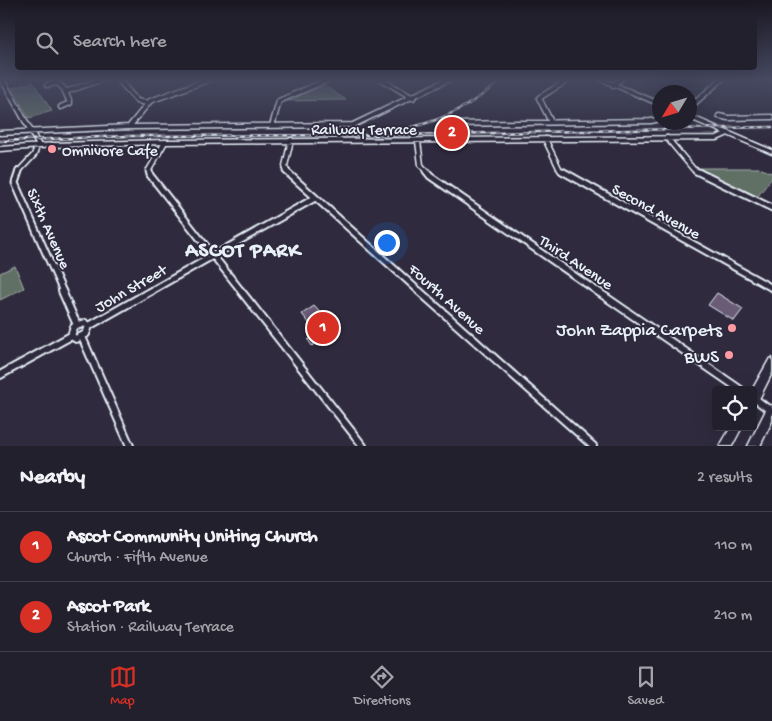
<!DOCTYPE html>
<meta charset="utf-8">
<style>
:root{--surface:#23202e;--page:#2f2d3a;--text:#f1f3f6;--muted:#a3a3aa;--line:#403e4a;--accent:#d93025}
body{margin:0;font-family:"Gochi Hand",sans-serif;background:var(--page);color:var(--text)}
.controls{position:absolute;right:15px;bottom:15px;display:grid;overflow:hidden;border-radius:5px;box-shadow:0 5px 20px #0002}
.controls button{width:45px;height:45px;display:grid;place-items:center;padding:0;border:0;border-bottom:1px solid var(--line);background:var(--surface);color:var(--text);font:25px sans-serif}
.compass{position:absolute;left:652px;top:85px;width:45px;height:45px;border-radius:50%;background:var(--surface);box-shadow:0 5px 20px #0002;rotate:232deg}
.you{position:absolute;left:386px;top:242px;width:18px;height:18px;margin:-12px;border:4px solid #fff;border-radius:50%;background:#1a73e8;box-shadow:0 0 0 8px #1a73e833}
.badge{display:grid;place-items:center;width:32px;height:32px;border-radius:50%;background:var(--accent);color:#fff;font-size:16px;font-weight:700}
.pin{position:absolute;translate:-50% -50%;border:2px solid #fff;box-shadow:0 1px 5px #0006}
.list{margin:0;padding:0;list-style:none}
h2{display:flex;justify-content:space-between;align-items:center;height:65px;margin:0;padding:0 20px;font-size:21px}
h2 small{font-size:16px;font-weight:400;color:var(--muted)}
.list li{display:grid;grid-template-columns:32px 1fr auto;gap:15px;align-items:center;box-sizing:border-box;height:70px;padding:0 20px;border-top:1px solid var(--line)}
.list b{display:block;font-size:19px;white-space:nowrap}
.list p{margin:0;font-size:16px;white-space:nowrap;color:var(--muted)}
.list em{font-size:16px;font-style:normal;color:var(--muted)}
.icon{flex:none;width:28px;height:28px;fill:none;stroke:currentColor;stroke-width:2;stroke-linecap:round;stroke-linejoin:round}
.map{position:relative;flex:none;width:772px;height:446px;overflow:hidden}
.search{position:absolute;background:var(--surface);box-shadow:0 5px 20px #0002;left:15px;right:15px;top:15px;height:55px;display:flex;align-items:center;gap:12px;box-sizing:border-box;padding:0 18px;border-radius:5px;color:var(--muted);font-size:19px}
.sheet{height:205px;background:var(--surface)}
nav{display:flex;justify-content:space-around;align-items:center;box-sizing:border-box;height:70px;border-top:1px solid var(--line);background:var(--surface);font-size:14px;color:var(--muted)}
nav a{display:grid;justify-items:center;gap:2px}
nav .on{color:var(--accent)}
.map>svg:first-child{display:block}
.green{fill:#606f65;stroke:#a4b0ae}
.building{fill:#6a5b77;stroke:#e8f1f8}
.lines{fill:none;stroke-linecap:round;stroke-linejoin:round}
.minor-far2-casing{stroke:#e8f1f8;stroke-width:7}
.minor-far1-casing{stroke:#e8f1f8;stroke-width:9}
.minor-casing{stroke:#e8f1f8;stroke-width:10}
.secondary-casing{stroke:#e8f1f8;stroke-width:3}
.primary-casing{stroke:#e8f1f8;stroke-width:3}
.minor-far2{stroke:#2f2a3d;stroke-width:4}
.minor-far1{stroke:#2f2a3d;stroke-width:5}
.minor{stroke:#2f2a3d;stroke-width:6}
.secondary{fill:#2f2a3d;fill-rule:evenodd}
.primary{fill:#2f2a3d;fill-rule:evenodd}
.rail-casing{stroke:#e8f1f8;stroke-width:2.5}
.rail{stroke:#2f2a3d;stroke-width:1;stroke-dasharray:4.5;stroke-linecap:butt}
.poi-dot{fill:#ff9aa2;stroke:#2f2a3d;stroke-width:2}
.labels{text-anchor:middle;stroke-width:4;stroke-linejoin:round;paint-order:stroke}
.street-label{font-size:16px;fill:#e8f1f8;stroke:#2f2a3d}
.poi-label{font-size:16px;fill:#e8f1f8;stroke:#2f2a3d;text-anchor:start}
.near-poi-label{font-size:19px;fill:#e8f1f8;stroke:#2f2a3d;text-anchor:end}
.district-label{font-size:21px;font-weight:bold;letter-spacing:1px;fill:#e8f1f8;stroke:#2f2a3d}
</style>
<div class="map">
<svg width="772" height="446" viewBox="0 0 772 446">
<rect width="100%" height="100%" fill="#2f2a3d"/>
<filter id="ink" filterUnits="userSpaceOnUse"><feTurbulence type="fractalNoise" baseFrequency=".02" numOctaves="2"/><feDisplacementMap in="SourceGraphic" scale="10" xChannelSelector="R" yChannelSelector="G"/><feConvolveMatrix kernelMatrix="1 2 1 2 8 2 1 2 1" color-interpolation-filters="sRGB"/></filter>
<g filter="url(#ink)">
<!-- green -->
<path class="green" d="M33 82 52 111 29 118 12 88Z
M322 84 346 100 282 101Z
M696 168H759L772 173V178L757 197Z
M15 266 24 288 0 300V273Z"/>
<!-- building -->
<path class="building" d="M717 293 743 309 734 321 708 305Z
M314 306 337 331 317 345 316 343 312 346 308 340 317 333 302 314Z"/>
<g class="lines">
<defs>
<path id="minor-far2" d="M2 79 38 144 34 155 18 172
M118 79 137 101 147 103
M381 79 413 98
M56 81 64 89 70 103 61 107
M47 85 57 83
M613 85 621 79
M65 92 103 79
M690 107 722 79
M719 116 728 118 772 117
M551 122 539 98 569 79
M450 124 651 121 660 119
M272 126 279 101 329 79
M129 127 150 101 210 79
M0 133 129 127 353 125 449 79
M667 138 694 170 699 172
M545 139 560 170 564 172
M418 141 421 165 427 172
M0 149 54 145 165 142 717 138 728 133
M149 172V170L165 142
M287 172 285 166 291 140"/>
<path id="minor-far1" d="M19 171 15 183 63 292
M149 171 150 175 242 292
M286 171 420 292
M426 171 430 176 598 292
M562 171 772 288
M696 171 772 208
M149 292 315 198"/>
<path id="minor" d="M62 291 77 325
M241 291 363 446
M419 291 593 446
M597 291 741 390
M85 323 89 326 86 334 76 339 71 336 74 327Z
M89 326 151 291
M82 337 130 446
M0 375 71 336
M754 398 771 411"/>
<path id="secondary" d="M597 79H604L660 102V106Z
M690 115 772 150V154L690 119Z"/>
<path id="primary" d="M772 358V373L757 403 753 404 752 390 769 360Z
M772 405V421L760 446H748L768 406Z
M731 427H742L732 446H720Z"/>
</defs>
<!-- minor-far2 casing -->
<use href="#minor-far2" class="minor-far2-casing"/>
<!-- minor-far1 casing -->
<use href="#minor-far1" class="minor-far1-casing"/>
<!-- minor casing -->
<use href="#minor" class="minor-casing"/>
<!-- secondary casing -->
<use href="#secondary" class="secondary-casing"/>
<!-- primary casing -->
<use href="#primary" class="primary-casing"/>
<!-- minor-far2 -->
<use href="#minor-far2" class="minor-far2"/>
<!-- minor-far1 -->
<use href="#minor-far1" class="minor-far1"/>
<!-- minor -->
<use href="#minor" class="minor"/>
<!-- secondary -->
<use href="#secondary" class="secondary"/>
<!-- primary -->
<use href="#primary" class="primary"/>
<defs>
<path id="rail" d="M402 129C442 122 472 105 503 79
M0 141 128 136 398 135 772 127"/>
</defs>
<!-- rail casing -->
<use href="#rail" class="rail-casing"/>
<!-- rail -->
<use href="#rail" class="rail"/>
</g>
</g>
<!-- sky -->
<linearGradient id="sky" x2="0" y2="1"><stop stop-color="#1a1722"/><stop offset="0.56" stop-color="#474a62"/><stop offset="1" stop-color="#474a62" stop-opacity="0"/></linearGradient>
<rect width="772" height="142" fill="url(#sky)"/>
<!-- markers -->
<g class="poi-dot">
<circle cx="52" cy="149" r="5"/>
<circle cx="732" cy="328" r="5"/>
<circle cx="729" cy="355" r="5"/>
</g>
<g class="labels">
<!-- street labels -->
<g class="street-label">
<text x="364" y="134">Railway Terrace</text>
<text transform="translate(657 210) rotate(29)" y="6">Second Avenue</text>
<text transform="translate(50 228) rotate(66)" y="6">Sixth Avenue</text>
<text transform="translate(577 261) rotate(34)" y="6">Third Avenue</text>
<text transform="translate(130 287) rotate(-30)" y="6">John Street</text>
<text transform="translate(448 298) rotate(42)" y="6">Fourth Avenue</text>
</g>
<!-- poi labels -->
<g class="poi-label">
<text x="62" y="155">Omnivore Cafe</text>
</g>
<!-- near-poi labels -->
<g class="near-poi-label">
<text x="722" y="335">John Zappia Carpets</text>
<text x="719" y="362">BWS</text>
</g>
<!-- district labels -->
<g class="district-label">
<text x="243" y="256">ASCOT PARK</text>
</g>
</g>
</svg>
<div class="controls">
<button><svg class="icon" aria-label="locate" viewBox="0 0 24 24"><circle cx="12" cy="12" r="6"/><path d="M12 2v4M12 18v4M2 12h4M18 12h4"/></svg></button>
</div>
<svg class="compass" viewBox="-18 -18 36 36"><path d="M0-13l5 13h-10z" fill="#e53935"/><path d="M0 13l5-13h-10z" fill="#a3a3aa"/></svg>
<div class="you"></div>
<div class="pin badge" style="left:323px;top:328px">1</div>
<div class="pin badge" style="left:452px;top:133px">2</div>
<div class="search"><svg class="icon" aria-label="search" viewBox="0 0 24 24"><circle cx="10" cy="10" r="6"/><path d="M15 15l6 6"/></svg>Search here</div>
</div>
<section class="sheet">
<h2>Nearby<small>2 results</small></h2>
<ul class="list">
<li><span class="badge">1</span><div><b>Ascot Community Uniting Church</b><p>Church · Fifth Avenue</p></div><em>110 m</em></li>
<li><span class="badge">2</span><div><b>Ascot Park</b><p>Station · Railway Terrace</p></div><em>210 m</em></li>
</ul>
</section>
<nav>
<a class="on"><svg class="icon" aria-label="map" viewBox="0 0 24 24"><path d="M3 6l6-2 6 2 6-2v14l-6 2-6-2-6 2zM9 4v14M15 6v14"/></svg>Map</a>
<a><svg class="icon" aria-label="directions" viewBox="0 0 24 24"><path d="M12 3l9 9-9 9-9-9zM9 14v-3h6M13 9l2 2-2 2"/></svg>Directions</a>
<a><svg class="icon" aria-label="saved" viewBox="0 0 24 24"><path d="M7 4h10v16l-5-4-5 4z"/></svg>Saved</a>
</nav>
